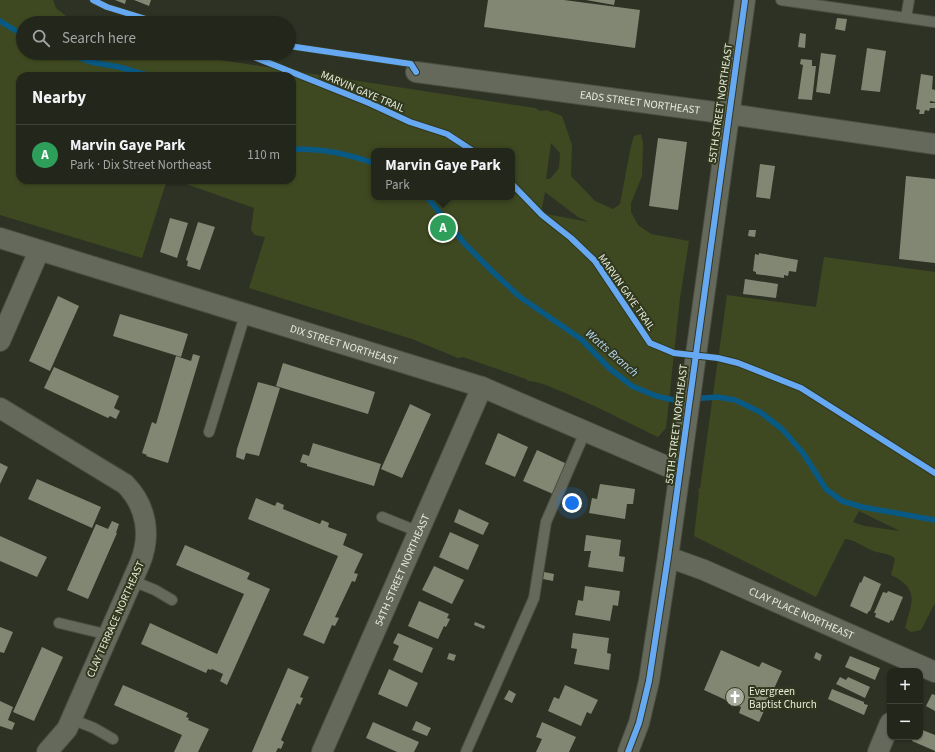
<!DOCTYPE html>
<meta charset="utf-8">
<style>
:root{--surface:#22261b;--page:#2e3228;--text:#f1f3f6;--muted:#a2a5a3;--line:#3f433a;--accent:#a6ab9c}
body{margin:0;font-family:"Source Sans 3",sans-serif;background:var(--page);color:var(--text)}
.controls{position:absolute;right:12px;bottom:12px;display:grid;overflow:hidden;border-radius:8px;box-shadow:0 1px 3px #0004}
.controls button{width:36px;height:36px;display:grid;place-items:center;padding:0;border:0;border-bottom:1px solid var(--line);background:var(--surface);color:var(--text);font:20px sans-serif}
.you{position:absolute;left:572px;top:503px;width:14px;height:14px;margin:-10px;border:3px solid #fff;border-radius:50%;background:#1a73e8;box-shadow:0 0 0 6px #1a73e833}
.badge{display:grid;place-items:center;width:26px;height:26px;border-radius:50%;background:var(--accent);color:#fff;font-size:13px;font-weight:700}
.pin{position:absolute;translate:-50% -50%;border:2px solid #fff;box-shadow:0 1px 4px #0006}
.popup{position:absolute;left:371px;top:148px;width:144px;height:52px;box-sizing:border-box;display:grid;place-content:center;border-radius:8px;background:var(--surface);filter:drop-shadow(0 1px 3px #0005);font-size:13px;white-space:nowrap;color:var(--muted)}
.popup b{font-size:15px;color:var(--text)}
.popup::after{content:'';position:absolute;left:50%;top:100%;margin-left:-8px;border:8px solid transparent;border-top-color:var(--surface)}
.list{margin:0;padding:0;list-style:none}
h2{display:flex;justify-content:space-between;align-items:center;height:52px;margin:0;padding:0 16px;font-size:17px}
h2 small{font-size:13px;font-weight:400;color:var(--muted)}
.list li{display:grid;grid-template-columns:26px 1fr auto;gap:12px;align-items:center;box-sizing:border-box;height:60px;padding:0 16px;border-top:1px solid var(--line)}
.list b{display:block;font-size:15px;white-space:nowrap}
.list p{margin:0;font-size:13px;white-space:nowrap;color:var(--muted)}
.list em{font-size:13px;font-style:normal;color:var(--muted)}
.icon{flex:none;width:22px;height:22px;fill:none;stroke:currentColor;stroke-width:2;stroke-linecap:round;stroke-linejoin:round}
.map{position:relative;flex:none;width:935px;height:752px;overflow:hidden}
.search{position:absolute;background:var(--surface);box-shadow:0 1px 3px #0004;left:16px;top:16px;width:280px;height:44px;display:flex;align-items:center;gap:10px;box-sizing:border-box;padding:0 14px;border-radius:22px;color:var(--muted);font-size:15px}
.panel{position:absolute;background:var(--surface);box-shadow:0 1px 3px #0004;left:16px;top:72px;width:280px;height:112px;border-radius:12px}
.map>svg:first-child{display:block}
.green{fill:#3f4921;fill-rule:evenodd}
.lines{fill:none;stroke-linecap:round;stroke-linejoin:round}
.stream{stroke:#085984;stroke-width:5.5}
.building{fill:#818772}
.service-casing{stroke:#4b4f42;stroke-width:12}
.minor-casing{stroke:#4b4f42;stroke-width:22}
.service{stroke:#65695c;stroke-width:10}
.minor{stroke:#65695c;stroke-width:20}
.cycleway-casing{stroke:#31381e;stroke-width:8}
.cycleway{stroke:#66a8f1;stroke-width:6}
.labels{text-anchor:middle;stroke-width:4;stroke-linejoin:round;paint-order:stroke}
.street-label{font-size:11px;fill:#e7ecdc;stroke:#31381e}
.poi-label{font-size:11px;fill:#e7ecdc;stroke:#31381e;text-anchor:start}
.water-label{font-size:12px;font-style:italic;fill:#b7dbf7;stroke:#31381e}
</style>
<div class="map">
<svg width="935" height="752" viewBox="0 0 935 752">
<rect width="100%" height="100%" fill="#2e3224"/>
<!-- green -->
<path class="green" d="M0 0H53L56 8 75 23H23V53H175L535 108 540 111 546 110 562 116 572 145 571 176 595 201 613 209 620 204 631 146 634 136 641 134 643 143 642 176 631 203V212L638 225 651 234 689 241 680 298 666 428 658 437C637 427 544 379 528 381L526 379 463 357 458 358 412 339 249 288 265 237 255 235 251 230 254 208 175 180H292V76H20V180H169L165 186 142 258 0 215ZM551 143 560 153 559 168 550 179H546ZM374 151H512V197H374ZM545 192 578 217 589 222 541 213Z
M824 257 935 272V603L921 630 911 632 905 628C912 602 920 589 891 575L895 559C889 552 879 554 871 550 862 546 855 540 845 539L816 597 694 536 699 493 698 489 700 488 727 295 816 307ZM859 511 900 531 864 526 853 522Z"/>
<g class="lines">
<!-- stream -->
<path class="stream" d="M0 21 23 35
M66 53 91 62 119 67 150 76
M292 149C325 149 343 153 374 163
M427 197 465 244 493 272 520 297 581 339 609 368 632 386 656 396 674 400 718 397 735 400 760 412 782 429 803 453 826 489 842 501 862 507 935 520"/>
</g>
<!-- building -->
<path class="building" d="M115 0H126L125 4Z
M134 0H151L149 6Z
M488 0H564L640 10 635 48 484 27Z
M586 0H615L614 5Z
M837 18 847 19 845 31 835 29Z
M800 33 806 34 805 48 798 47Z
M867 48 886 51 880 92 861 90Z
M821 53 836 55 830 94 816 92Z
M801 59 812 60V66H816L812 100 798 99 803 65 800 64Z
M921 74 933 76 932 89 935 90V102L930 101V103H935V108H930L929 111 925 110 924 114H919L920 110 916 109Z
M658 138 687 142 678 210 649 206Z
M760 164 775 166 770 199 756 197Z
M906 176 935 179V263L899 259Z
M170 218 188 223 177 258 160 252Z
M198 222 215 227 200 270 187 266 188 261 186 260Z
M749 230H756L755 237 748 236Z
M759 253 798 260 796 272 789 271 788 276 784 275V278L756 274V272L753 271 755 254 759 255Z
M745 279 778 284 776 298 743 294Z
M58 296 79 306 50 371 29 361Z
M120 314 188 334 181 357 113 336Z
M193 354 200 356 198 363 168 463 146 456 147 455 142 453 152 422 156 424 176 356 191 361Z
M283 363 375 392 368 414 276 386Z
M54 367 119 396 114 408 120 411 116 419 110 416 108 418 44 388Z
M258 382 280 388 259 456 246 453 244 460 236 457 237 449Z
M410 404 431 414 402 478 381 469Z
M498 433 528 447 515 477 485 464Z
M313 443 381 464 374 486 307 466V464L300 462 303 454 309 456Z
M537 450 567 464 553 494 523 481Z
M0 463 8 467 0 484Z
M37 479 101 507 92 528 28 499Z
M600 484 635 489 633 504H627L625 519 589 513 592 498 597 499Z
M256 498 275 506 277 502 284 505 283 509 320 524 322 520 329 523 328 527 347 534 343 545 363 554 354 573 358 574 355 582 352 581 335 617 339 618 335 626 332 625 324 644 303 635 338 556 248 519Z
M459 509 489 523 483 535 454 522Z
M112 521 119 524 116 533H117L88 599 67 590 96 524 108 529Z
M450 532 479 545 468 570 439 557Z
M586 535 621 540 619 556 625 557 623 572 588 567 591 551H584Z
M0 536 47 557 37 577 0 561Z
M185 545 250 573 247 579 270 589 227 685 220 681 223 674 212 669 211 670 208 669 206 673 141 644 150 623 217 654 244 594 176 565Z
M434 566 464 580 452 604 422 590Z
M544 572 554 574 553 581 543 579Z
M864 576 881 584 870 611H869L867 614 850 606 860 582 861 583Z
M585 586 620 591 618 606 613 605 610 621 575 615 578 600 583 601Z
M888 591 903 597 893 621 891 620 889 623 875 617 876 613H874L883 592 887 593Z
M419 601 449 614 447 618 450 619 446 627 444 626 438 639 408 626Z
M475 622 485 626 484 629 474 625Z
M0 627 13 632 4 653 0 652Z
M398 633 433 648 422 673 393 660 399 646 393 643Z
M573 633 609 638 607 653 611 654 609 670 574 664 577 649 571 648Z
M42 647 63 657 34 721 13 712Z
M721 650 759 667 762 662 782 671 759 722 739 713 741 707 704 690Z
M816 652 822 655 820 661 814 658Z
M449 653 456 655 454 661 447 659Z
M850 656 880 668 875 680 845 667Z
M288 668 309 677 300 697 303 698 300 705 297 703 281 740 284 742 281 749 278 748 276 752H252Z
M389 669 418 683 407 707 378 694Z
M840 677 846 680 848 677 870 687 865 698 836 684Z
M123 685 188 713 186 717 189 718 188 720 209 729 198 752H174L182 735 114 705Z
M565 685 598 700 591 714 587 712 581 726 548 711 554 697 559 699Z
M832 689 864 702V704L868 705 864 715 828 699Z
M509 690 516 694 512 703 504 699Z
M932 694 935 695V711L926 706Z
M0 701 13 707 8 720 15 723 12 730 0 726Z
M416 721 431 728 427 736 412 730Z
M373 722 419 742 414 752H397L366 738Z
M542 722 576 737 569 752H536L542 739 536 737Z
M920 729 935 735V751L912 741 913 737H920Z"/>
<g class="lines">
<defs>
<path id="service" d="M781 0 935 22
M906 18 909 0
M209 432 245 315
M382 517 419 532
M133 581 155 590 172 600
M59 623 109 635
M71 719 94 728 113 739
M466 752 534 598 546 522 585 432"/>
<g id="minor">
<path id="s1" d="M416 72 729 114 935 144"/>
<path id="s2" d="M0 238 482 387 680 472"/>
<path d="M0 341 39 251"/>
<path d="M0 408 125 484C147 506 151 536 140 563L67 729 47 752"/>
<path id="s3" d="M668 557 704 570 935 672"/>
<path id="s4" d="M322 752 482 387"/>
<path d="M628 752 639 723 649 681 668 557 745 0"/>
<path d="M878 752 890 723"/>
</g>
</defs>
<!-- service casing -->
<use href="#service" class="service-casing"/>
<!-- minor casing -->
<use href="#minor" class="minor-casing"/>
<!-- service -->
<use href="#service" class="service"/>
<!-- minor -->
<use href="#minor" class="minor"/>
<defs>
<path id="cycleway" d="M93 0 107 7 159 23
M289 46 411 64 416 72
M244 53 369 103 410 122 447 134 473 151
M512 184 542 215 571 238 595 261 650 343 674 353 718 358 738 363 801 388 935 473
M628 752 639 723 649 681 668 557 745 0"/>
</defs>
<!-- cycleway casing -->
<use href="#cycleway" class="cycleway-casing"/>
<!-- cycleway -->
<use href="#cycleway" class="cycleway"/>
</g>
<!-- icons -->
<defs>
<symbol id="church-disc" viewBox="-11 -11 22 22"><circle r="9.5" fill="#a6ab9c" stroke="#31381e"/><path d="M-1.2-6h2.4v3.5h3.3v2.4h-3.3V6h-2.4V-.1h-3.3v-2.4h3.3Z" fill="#fff"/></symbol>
</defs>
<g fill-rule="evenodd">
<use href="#church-disc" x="724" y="686" width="22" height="22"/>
</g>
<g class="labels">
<!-- street labels -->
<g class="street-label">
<text transform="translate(363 91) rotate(23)" y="4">MARVIN GAYE TRAIL</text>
<text dy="4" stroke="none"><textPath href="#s1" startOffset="226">EADS STREET NORTHEAST</textPath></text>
<text transform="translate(720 103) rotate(-82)" y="4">55TH STREET NORTHEAST</text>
<text transform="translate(627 292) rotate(55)" y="4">MARVIN GAYE TRAIL</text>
<text dy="4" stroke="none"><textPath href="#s2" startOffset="360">DIX STREET NORTHEAST</textPath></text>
<text transform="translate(676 424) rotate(-83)" y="4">55TH STREET NORTHEAST</text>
<text dy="4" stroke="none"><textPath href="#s4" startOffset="199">54TH STREET NORTHEAST</textPath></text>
<text dy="4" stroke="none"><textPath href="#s3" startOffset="145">CLAY PLACE NORTHEAST</textPath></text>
<text transform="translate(115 619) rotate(-66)" y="4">CLAY TERRACE NORTHEAST</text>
</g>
<!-- poi labels -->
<g class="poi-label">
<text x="749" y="695">Evergreen<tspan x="749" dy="13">Baptist Church</tspan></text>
</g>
<!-- water labels -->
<g class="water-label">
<text transform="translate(612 353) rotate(41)" y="4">Watts Branch</text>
</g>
</g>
</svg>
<div class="controls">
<button>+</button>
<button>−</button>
</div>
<div class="you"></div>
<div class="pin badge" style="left:443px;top:228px;background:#2e9e5b">A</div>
<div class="popup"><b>Marvin Gaye Park</b>Park</div>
<div class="search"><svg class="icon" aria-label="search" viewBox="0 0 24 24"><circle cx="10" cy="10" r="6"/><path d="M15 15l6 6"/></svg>Search here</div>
<section class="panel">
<h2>Nearby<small></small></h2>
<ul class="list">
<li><span class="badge" style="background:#2e9e5b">A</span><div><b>Marvin Gaye Park</b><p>Park · Dix Street Northeast</p></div><em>110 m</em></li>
</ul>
</section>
</div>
